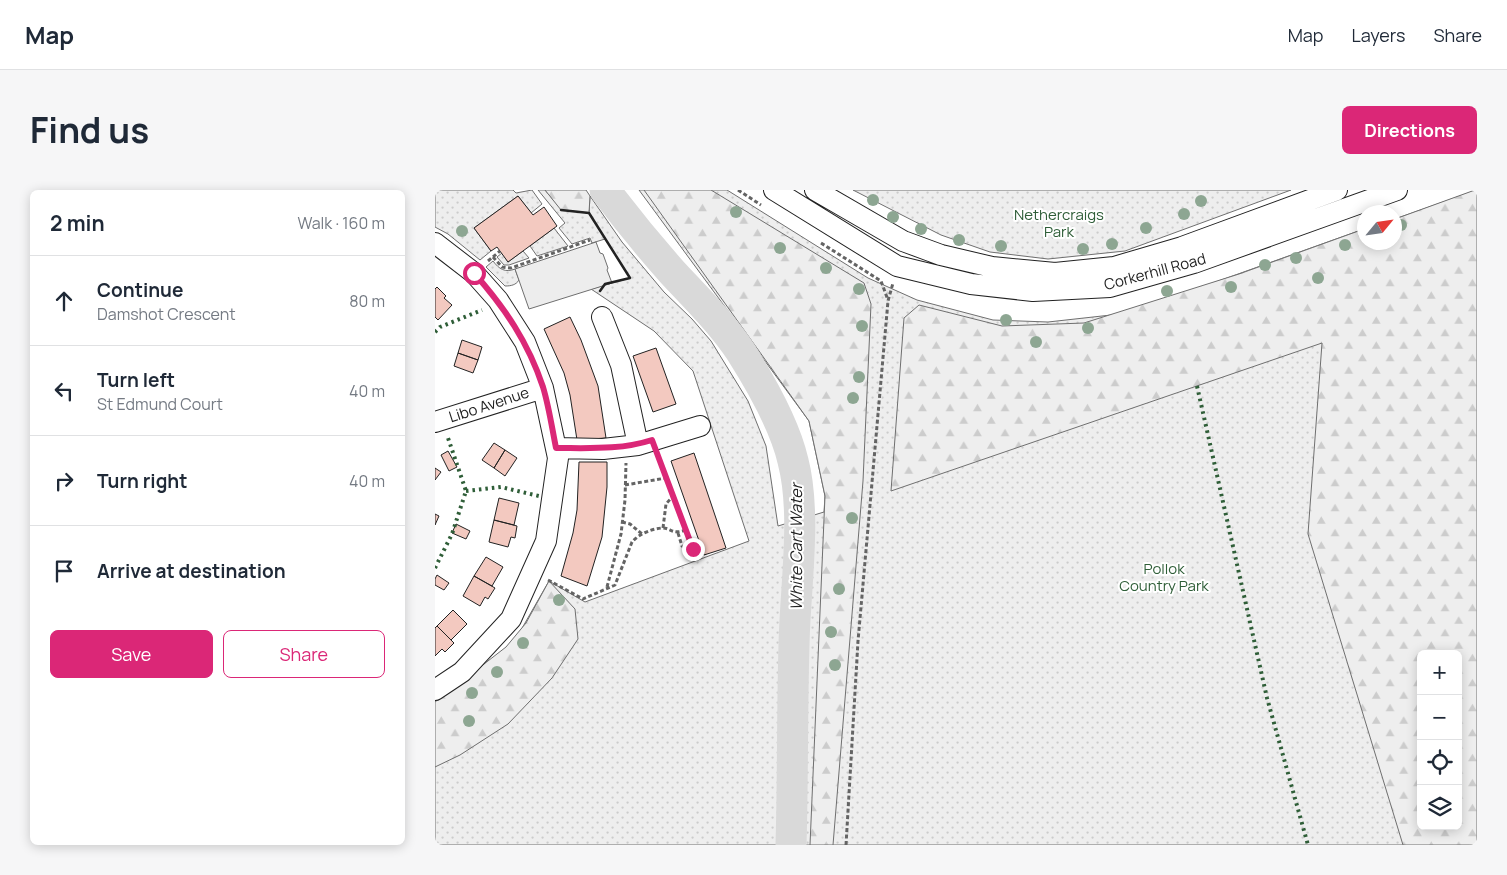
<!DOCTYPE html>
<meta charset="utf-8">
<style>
:root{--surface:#fff;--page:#f6f6f7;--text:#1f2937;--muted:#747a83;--line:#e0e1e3;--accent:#db2777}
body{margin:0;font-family:Manrope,sans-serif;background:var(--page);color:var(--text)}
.controls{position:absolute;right:15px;bottom:15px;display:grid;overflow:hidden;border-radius:8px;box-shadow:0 2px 12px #0003}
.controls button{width:45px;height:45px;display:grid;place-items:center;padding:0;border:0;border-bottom:1px solid var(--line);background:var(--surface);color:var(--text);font:25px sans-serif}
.compass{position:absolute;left:922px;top:15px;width:45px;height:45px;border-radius:50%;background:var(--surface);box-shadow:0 2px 12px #0003;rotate:61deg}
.stop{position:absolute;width:15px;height:15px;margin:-11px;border:4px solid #db2777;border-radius:50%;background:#fff}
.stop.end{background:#db2777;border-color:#fff;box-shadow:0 1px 5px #0008}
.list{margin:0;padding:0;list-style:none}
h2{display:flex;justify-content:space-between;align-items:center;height:65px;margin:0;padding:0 20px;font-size:21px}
h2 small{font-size:16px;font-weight:400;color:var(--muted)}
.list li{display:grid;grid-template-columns:32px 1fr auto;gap:15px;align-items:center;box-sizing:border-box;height:90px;padding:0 20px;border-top:1px solid var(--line)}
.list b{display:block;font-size:19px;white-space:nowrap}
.list p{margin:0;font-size:16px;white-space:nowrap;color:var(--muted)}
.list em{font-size:16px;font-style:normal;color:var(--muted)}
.actions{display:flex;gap:10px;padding:15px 20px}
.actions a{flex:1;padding:11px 0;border:1px solid var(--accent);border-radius:8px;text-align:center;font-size:18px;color:var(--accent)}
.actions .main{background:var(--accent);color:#fff}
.icon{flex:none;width:28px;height:28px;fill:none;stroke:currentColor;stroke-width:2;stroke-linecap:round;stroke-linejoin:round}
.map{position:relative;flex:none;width:1042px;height:655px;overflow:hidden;border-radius:8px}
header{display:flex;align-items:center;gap:30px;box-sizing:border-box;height:70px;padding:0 25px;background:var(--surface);border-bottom:1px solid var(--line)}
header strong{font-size:24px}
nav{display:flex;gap:28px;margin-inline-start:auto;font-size:18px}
.intro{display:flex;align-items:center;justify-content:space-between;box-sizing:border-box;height:120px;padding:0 30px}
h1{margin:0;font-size:35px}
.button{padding:12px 22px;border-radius:8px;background:var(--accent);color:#fff;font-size:18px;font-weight:700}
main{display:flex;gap:30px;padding:0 30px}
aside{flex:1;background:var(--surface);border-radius:8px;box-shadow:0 2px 12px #0003}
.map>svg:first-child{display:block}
.green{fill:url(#green-dots);stroke:#6f6f6f;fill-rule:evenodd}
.forest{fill:url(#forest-firs);stroke:#6f6f6f;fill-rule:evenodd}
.parking{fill:#ededed;stroke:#6f6f6f}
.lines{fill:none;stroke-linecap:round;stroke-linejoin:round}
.river{stroke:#d9d9d9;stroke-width:31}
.building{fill:#f3c9c0;stroke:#222}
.minor-casing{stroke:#222;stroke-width:22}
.path{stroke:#646464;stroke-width:3;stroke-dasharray:4 2.5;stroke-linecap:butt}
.minor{stroke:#fff;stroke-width:20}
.hedge{stroke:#2f5e38;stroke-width:4;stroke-dasharray:2.5 4;stroke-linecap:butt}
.wall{stroke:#222;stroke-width:2.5}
.tree{fill:#8da692}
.route{stroke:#db2777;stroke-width:6}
.labels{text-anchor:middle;stroke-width:4;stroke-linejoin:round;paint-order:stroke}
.park-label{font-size:15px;fill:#2f5e38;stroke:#fff}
.street-label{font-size:15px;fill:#222;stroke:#fff}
.water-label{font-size:16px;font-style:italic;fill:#222;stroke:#fff}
</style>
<header>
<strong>Map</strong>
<nav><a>Map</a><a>Layers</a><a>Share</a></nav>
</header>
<div class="intro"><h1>Find us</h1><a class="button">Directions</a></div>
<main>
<aside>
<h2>2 min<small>Walk · 160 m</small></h2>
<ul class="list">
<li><svg class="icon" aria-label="ahead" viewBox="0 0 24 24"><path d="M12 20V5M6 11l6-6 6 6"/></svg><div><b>Continue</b><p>Damshot Crescent</p></div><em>80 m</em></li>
<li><svg class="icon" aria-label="left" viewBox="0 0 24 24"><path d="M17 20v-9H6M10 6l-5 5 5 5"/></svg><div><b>Turn left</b><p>St Edmund Court</p></div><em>40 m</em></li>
<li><svg class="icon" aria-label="right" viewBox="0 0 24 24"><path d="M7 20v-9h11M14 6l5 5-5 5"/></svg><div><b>Turn right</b></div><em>40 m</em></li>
<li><svg class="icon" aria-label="arrive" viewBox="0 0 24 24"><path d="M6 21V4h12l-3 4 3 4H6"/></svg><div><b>Arrive at destination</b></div></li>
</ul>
<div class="actions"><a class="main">Save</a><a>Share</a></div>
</aside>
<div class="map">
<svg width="1042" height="655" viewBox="0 0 1042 655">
<defs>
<pattern id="green-dots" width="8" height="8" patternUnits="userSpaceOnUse" patternTransform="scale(1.25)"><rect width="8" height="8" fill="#eee"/><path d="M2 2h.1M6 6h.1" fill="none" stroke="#ccc" stroke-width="1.8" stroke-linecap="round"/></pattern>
<pattern id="forest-firs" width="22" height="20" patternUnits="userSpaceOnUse" patternTransform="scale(1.25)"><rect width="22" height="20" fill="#eee"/><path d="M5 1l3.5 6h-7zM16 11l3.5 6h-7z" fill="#ccc"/></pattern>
</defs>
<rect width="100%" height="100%" fill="#fff"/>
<!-- green -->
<path class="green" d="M0 0H78L81 3 97 0 107 14 96 23 83 6 39 38 56 61 45 70 13 44 0 37Z
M103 0H110L127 20 154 23 155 6 187 52 229 102 257 129 276 151 313 211 331 256 343 336 389 322 390 306 374 231 204 0H292L433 88 482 110 558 130 613 132 694 123 929 39V52H959L960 29 1042 0V655H0V518L74 461 114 391 150 412 314 351 258 181 219 141 156 99 195 88 170 49 157 53 155 48 137 54 124 38 130 33ZM986 464H1023V636H986Z
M418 0H856L690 61 613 69 555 62 506 45Z
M119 38 133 56 102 66 95 56Z
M88 61 94 68 74 75H69L62 67 67 63 73 72Z
M58 71C64 79 70 83 80 79L84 90C81 95 76 96 70 96L51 77Z"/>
<!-- forest -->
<path class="forest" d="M110 0H151L155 6 154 23 126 20Z
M209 0H276L429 93 436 114 428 291 398 655H375L390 306 374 231Z
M1040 0H1042V655H968L873 344 887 153 456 301 469 128 484 115 567 136 649 133 804 84 929 39V52H959L960 29ZM986 464H1023V636H986Z
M114 391 140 419 143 449 117 488 73 534 25 565 0 577V512L71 457 91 433Z"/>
<!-- parking -->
<path class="parking" d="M161 52 165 63 168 64 173 78 172 80 177 93 94 119 80 79Z"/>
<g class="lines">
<!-- river -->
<path class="river" d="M170 0C191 28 214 56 237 82 261 108 286 132 306 162 325 192 350 236 358 271 372 325 360 398 359 455 357 522 358 588 356 655"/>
</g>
<!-- building -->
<path class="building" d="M83 6 98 25 109 17 122 36 73 72 62 57 56 61 39 38Z
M2 97 11 106 9 108 17 115 3 130 0 127V99Z
M135 127 146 150 163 196 171 248 142 250 135 205 129 183 109 139Z
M27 150 47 157 43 170 23 163Z
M221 158 241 214 218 222 198 166Z
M23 163 43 170 38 183 19 176Z
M59 253 70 260 59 278 47 270Z
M70 260 82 268 70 286 59 278Z
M13 261 22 277 14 281 6 265Z
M259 263 291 358 269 365 236 271Z
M144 272H172V297L167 347 152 396 126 386 138 343 142 320Z
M0 278 6 282 0 290Z
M64 308 84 313 79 335 59 330Z
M0 324 4 326 0 335Z
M59 330 82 336 80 348 76 347 73 357 54 352Z
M21 334 35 341 31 349 17 343Z
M51 367 68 377 57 396 39 386Z
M2 385 14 393 9 400 0 395V389Z
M39 386 60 398 53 409 50 407 45 416 28 406Z
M18 420 32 434 16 450 2 436Z
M2 436 19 453 10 462 7 459 0 466V438Z"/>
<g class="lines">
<defs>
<path id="minor" d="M339 0 462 76 536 94 598 101 675 97 759 73 962 0
M380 0 468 51 506 65 557 77 620 83 679 77 747 57 902 0
M0 53 39 83 63 110 90 152 108 198 123 268 111 351 76 429 27 482 0 500
M167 127 186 175 203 255
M0 232 108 198
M121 258 168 259 203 255 265 236"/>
</defs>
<!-- minor casing -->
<use href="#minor" class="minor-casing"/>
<!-- path -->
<path class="path" d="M303 0 326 15
M386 53 446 91 453 110
M58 67 67 77 76 78 155 50
M53 71 65 61
M224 267 260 365
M190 295 231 288
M187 332 195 334 207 344
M228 338 231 314 238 306
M243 343 247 356 258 359
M113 390 148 409 180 395 197 352C204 344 216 339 227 338 237 338 236 345 251 340
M172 397 186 344 190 310 191 273
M411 655 423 451 453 111 458 93"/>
<!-- minor -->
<use href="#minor" class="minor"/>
<!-- hedge -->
<path class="hedge" d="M0 142 5 137 47 120
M762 196 832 508 873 655
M31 301 66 297 104 306
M0 378 17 344 31 301 12 245"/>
<!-- wall -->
<path class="wall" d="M126 20 154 23 195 88 170 94 165 101"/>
</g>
<!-- trees -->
<g class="tree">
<circle cx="438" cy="10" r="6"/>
<circle cx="766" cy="11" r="6"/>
<circle cx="301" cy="22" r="6"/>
<circle cx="749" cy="24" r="6"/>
<circle cx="458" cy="27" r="6"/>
<circle cx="966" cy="35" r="6"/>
<circle cx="711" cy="38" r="6"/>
<circle cx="486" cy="39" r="6"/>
<circle cx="27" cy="41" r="6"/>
<circle cx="524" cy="50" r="6"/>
<circle cx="677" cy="54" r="6"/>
<circle cx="910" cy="55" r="6"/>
<circle cx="566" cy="56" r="6"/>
<circle cx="345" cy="58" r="6"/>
<circle cx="648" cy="59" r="6"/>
<circle cx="861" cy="68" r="6"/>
<circle cx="830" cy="75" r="6"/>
<circle cx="391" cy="78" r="6"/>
<circle cx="883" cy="88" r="6"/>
<circle cx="796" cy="97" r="6"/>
<circle cx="424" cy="99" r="6"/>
<circle cx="732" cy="101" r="6"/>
<circle cx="571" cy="130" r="6"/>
<circle cx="427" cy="136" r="6"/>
<circle cx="653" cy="138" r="6"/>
<circle cx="601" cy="152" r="6"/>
<circle cx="424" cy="187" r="6"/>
<circle cx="418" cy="208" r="6"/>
<circle cx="417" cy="328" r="6"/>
<circle cx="404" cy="399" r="6"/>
<circle cx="124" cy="410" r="6"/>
<circle cx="396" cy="442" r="6"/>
<circle cx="88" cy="453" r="6"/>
<circle cx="400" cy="475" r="6"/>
<circle cx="62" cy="482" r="6"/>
<circle cx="37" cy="503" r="6"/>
<circle cx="34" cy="531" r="6"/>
</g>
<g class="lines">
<!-- route -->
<path class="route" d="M39 83C70 118 93 152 108 197 114 217 117 238 121 258 154 258 186 260 217 250L258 359"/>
</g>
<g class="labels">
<!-- park labels -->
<g class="park-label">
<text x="624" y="30">Nethercraigs<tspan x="624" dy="17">Park</tspan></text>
<text x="729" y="384">Pollok<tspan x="729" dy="17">Country Park</tspan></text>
</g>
<!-- street labels -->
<g class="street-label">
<text transform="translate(720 82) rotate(-15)" y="5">Corkerhill Road</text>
<text transform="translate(54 215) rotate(-18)" y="5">Libo Avenue</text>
</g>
<!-- water labels -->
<g class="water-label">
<text transform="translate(361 357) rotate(-90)" y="6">White Cart Water</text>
</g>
</g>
</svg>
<div class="controls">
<button>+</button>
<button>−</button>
<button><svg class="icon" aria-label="locate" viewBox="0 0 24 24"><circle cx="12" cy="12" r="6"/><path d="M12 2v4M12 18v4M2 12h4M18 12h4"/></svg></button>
<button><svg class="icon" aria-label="layers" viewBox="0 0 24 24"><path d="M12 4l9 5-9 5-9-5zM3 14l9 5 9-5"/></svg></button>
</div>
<svg class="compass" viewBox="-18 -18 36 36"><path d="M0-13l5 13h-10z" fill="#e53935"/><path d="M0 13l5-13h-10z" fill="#747a83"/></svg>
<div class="stop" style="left:39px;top:83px"></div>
<div class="stop end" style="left:258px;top:359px"></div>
</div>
</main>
